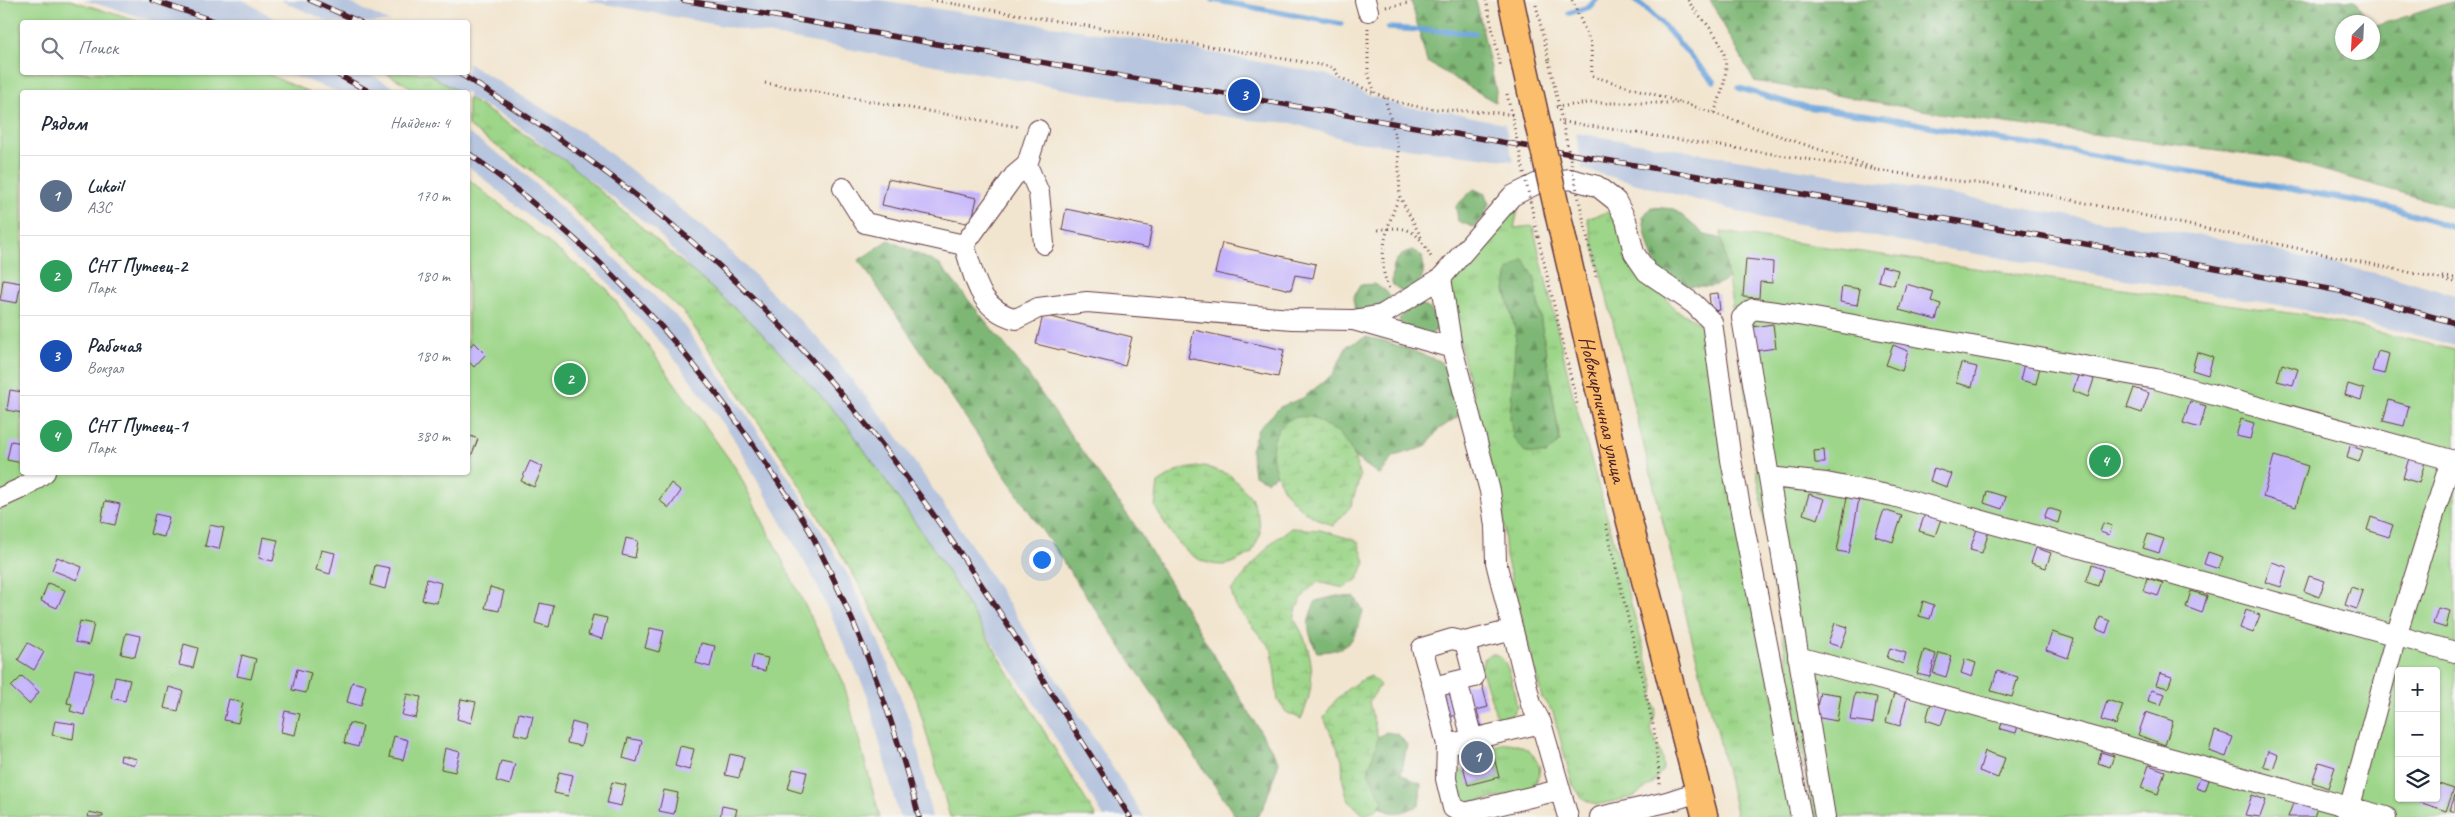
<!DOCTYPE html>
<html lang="ru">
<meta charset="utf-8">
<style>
:root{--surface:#fff;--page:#f6f6f7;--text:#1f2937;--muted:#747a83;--line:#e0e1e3;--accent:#0b8043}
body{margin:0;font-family:Caveat,sans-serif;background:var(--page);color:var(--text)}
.controls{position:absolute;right:15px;bottom:15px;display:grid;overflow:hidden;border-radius:5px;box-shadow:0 1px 4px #0004}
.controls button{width:45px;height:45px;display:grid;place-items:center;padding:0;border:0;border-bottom:1px solid var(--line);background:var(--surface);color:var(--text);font:25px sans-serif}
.compass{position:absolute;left:2335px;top:15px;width:45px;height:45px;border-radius:50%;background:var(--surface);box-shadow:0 1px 4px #0004;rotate:204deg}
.you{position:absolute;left:1041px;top:559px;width:18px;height:18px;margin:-12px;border:4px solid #fff;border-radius:50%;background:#1a73e8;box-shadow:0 0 0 8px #1a73e833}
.badge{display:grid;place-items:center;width:32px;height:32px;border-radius:50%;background:var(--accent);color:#fff;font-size:16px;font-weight:700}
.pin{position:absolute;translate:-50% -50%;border:2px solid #fff;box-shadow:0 1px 5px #0006}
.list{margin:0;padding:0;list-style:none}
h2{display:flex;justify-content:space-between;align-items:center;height:65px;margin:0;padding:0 20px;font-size:21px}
h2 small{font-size:16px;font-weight:400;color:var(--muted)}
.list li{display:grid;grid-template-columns:32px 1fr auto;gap:15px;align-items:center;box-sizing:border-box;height:80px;padding:0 20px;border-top:1px solid var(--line)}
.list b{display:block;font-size:19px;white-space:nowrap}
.list p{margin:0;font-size:16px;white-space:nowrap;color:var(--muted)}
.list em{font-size:16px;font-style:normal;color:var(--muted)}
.icon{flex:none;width:28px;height:28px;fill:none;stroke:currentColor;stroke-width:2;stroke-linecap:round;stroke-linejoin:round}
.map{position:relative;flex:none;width:2455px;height:817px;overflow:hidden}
.search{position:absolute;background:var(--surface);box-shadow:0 1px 4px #0004;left:20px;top:20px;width:450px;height:55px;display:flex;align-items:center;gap:12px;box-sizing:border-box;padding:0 18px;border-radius:5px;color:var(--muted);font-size:19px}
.panel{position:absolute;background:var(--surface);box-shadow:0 1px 4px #0004;left:20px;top:90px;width:450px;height:385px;border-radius:5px}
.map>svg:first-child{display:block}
.railway{fill:#b7c5de}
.grass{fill:url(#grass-tufts);stroke:#747a5a}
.forest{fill:url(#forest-firs);stroke:#646b50}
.wetland{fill:url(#wetland-marsh);stroke:#747a5a}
.garden{fill:#9dd689;stroke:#747a5a;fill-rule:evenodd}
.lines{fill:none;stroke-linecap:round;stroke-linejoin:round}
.stream{stroke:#6da5dc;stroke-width:5.5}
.building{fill:#c4b4fc}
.minor-casing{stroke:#633d44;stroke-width:22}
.major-casing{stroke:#633d44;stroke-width:28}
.path{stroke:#633d44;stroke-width:3;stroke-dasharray:1 4;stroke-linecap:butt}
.minor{stroke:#fff;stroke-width:20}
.major{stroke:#fabe6d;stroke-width:25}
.rail-casing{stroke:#4a1f2b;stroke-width:5.5}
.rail{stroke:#f6f6f2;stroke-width:4;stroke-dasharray:11;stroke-linecap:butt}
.major-bridge-casing{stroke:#633d44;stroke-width:28;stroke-linecap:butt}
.path-bridge{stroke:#633d44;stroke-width:3;stroke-dasharray:1 4;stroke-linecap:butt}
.major-bridge{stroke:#fabe6d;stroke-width:25}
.labels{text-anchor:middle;stroke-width:4;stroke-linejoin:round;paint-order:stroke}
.street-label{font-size:21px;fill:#4a1f2b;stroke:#f6f6f2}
</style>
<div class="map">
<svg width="2455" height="817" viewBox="0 0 2455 817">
<defs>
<pattern id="grass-tufts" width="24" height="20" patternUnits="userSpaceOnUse" patternTransform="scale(1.25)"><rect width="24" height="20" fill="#9dd689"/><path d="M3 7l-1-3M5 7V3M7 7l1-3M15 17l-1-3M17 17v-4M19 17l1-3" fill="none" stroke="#89b776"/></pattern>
<pattern id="forest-firs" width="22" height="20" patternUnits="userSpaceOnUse" patternTransform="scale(1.25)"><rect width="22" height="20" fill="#7eb775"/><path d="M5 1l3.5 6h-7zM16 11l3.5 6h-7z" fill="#699460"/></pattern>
<pattern id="wetland-marsh" width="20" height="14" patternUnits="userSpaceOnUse" patternTransform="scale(1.25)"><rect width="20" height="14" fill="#9dd689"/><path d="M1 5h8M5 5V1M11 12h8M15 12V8" fill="none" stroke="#89b776"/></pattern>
</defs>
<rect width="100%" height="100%" fill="#f6f6f2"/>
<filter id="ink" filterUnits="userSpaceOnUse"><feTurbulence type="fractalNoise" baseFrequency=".02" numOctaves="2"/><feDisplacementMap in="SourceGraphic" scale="10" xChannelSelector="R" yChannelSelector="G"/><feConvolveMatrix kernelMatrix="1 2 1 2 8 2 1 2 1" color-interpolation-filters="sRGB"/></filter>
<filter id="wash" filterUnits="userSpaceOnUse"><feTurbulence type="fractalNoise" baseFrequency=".0096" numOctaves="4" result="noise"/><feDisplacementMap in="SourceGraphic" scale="20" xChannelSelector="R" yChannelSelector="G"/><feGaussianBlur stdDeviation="1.12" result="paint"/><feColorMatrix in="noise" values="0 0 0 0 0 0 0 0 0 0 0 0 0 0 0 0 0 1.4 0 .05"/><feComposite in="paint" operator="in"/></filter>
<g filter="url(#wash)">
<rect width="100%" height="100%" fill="#f2e5cf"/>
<!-- railway -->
<path class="railway" d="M84 0H243L281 22H158Z
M280 0H344L390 22H330Z
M583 0H879L1150 41 1328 75 1370 96 1405 107 1450 112 1505 124 1513 161 1350 141 1292 123 1248 120 1151 105Z
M468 63 591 138 718 239 819 339 892 429 974 549 1144 817H1104L1029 695 857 452 654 229 509 119 468 97V92H459L423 73 468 72Z
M285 73H368L402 92H340Z
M468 133 519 168 679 319 733 394 798 491 849 577 884 653 914 733 932 817H899L867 694 814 579 731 434 678 363 605 279 468 166Z
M1576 133 1931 191 2039 211 2228 240 2396 278 2455 295V346L2413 334 2285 306 1763 218 1582 169Z"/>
<!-- grass -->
<path class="grass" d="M386 73H428L459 92H419Z
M468 98 567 162 755 326 846 424 937 554 1096 817H950L917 700 859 584 787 464 685 314 531 170 468 126Z
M1519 206 1514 228 1533 226 1573 395 1654 686 1652 698 1656 710 1651 730 1662 757 1663 769 1652 784 1633 797 1596 805 1582 798 1572 783 1553 712 1542 698 1506 557 1503 513 1456 329 1450 278 1486 240 1498 232 1503 222Z
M1617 210 1659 287 1675 310 1692 318 1706 329 1795 817H1737L1716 725 1710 711 1587 218Z
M1490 654C1511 652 1513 691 1517 707L1511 716 1497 717 1481 668 1484 659Z
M1504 743C1524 742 1549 761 1536 782 1534 785 1530 789 1527 791 1523 793 1470 803 1466 803 1462 802 1458 799 1455 797L1452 773 1464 770 1468 785 1499 777 1492 747Z"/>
<!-- forest -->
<path class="forest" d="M1411 0H1476L1496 91 1495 102 1427 62Z
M1710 0H2355L2367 22H2342V52H2372L2373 27 2455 1V208L2280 158 1974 119 1754 81Z
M1474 189 1485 194 1489 204 1483 218 1473 227 1458 221 1456 206Z
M1651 207 1674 209 1705 235 1732 241 1739 269C1732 274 1724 282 1716 285 1711 287 1702 286 1697 286 1655 287 1648 251 1643 217Z
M889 240 940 265 1018 361 1136 527 1279 762 1264 806 1257 817H1236L859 260Z
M1412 250 1422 256C1426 277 1422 282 1405 294L1392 284C1393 264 1392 259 1412 250Z
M1524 259 1534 277 1560 441 1546 454 1526 453 1513 437 1510 418 1516 332 1505 290 1508 270Z
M1374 284C1384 288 1390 293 1392 304L1355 311 1353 298 1360 285Z
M1421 304 1431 310 1439 329 1429 335 1402 327 1399 319 1406 310Z
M1366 337 1385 341 1440 361 1455 387 1460 415 1438 430 1425 447 1394 456 1380 475 1341 448 1281 471 1267 481 1254 475 1251 450 1258 429 1280 407 1303 398 1333 374 1347 346Z
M1337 596 1355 597 1363 610C1356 641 1349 651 1317 652 1307 630 1305 623 1316 601Z
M1386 732 1398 734 1407 745 1401 774 1421 784 1419 806C1390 817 1391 815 1367 796L1364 746Z"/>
<!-- wetland -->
<path class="wetland" d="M1311 417 1339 433 1353 453 1360 477 1351 506 1333 526C1316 519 1300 511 1289 496 1271 474 1262 433 1292 418 1297 416 1306 417 1311 417Z
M1204 466 1230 475 1251 497 1259 518 1260 535 1251 554C1243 557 1231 565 1222 565 1188 565 1170 533 1155 507L1158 483 1179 470Z
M1291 528 1320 530 1358 541 1365 562 1358 579 1344 588 1317 582C1304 592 1298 602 1294 619 1315 651 1317 684 1301 719L1286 712 1278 701 1272 650 1236 607 1231 591 1271 543Z
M1371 676 1380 685 1369 702 1378 738 1368 772 1383 801 1376 811 1364 815 1348 800 1343 781 1342 759 1324 718C1334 698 1350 684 1371 676Z"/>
<!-- garden -->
<path class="garden" d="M0 0H70L140 22H22V72L265 73 309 92H22V472H468V179L607 289 737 470 843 681 880 817H0Z
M1721 232 2304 315 2455 350V817H1813L1772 572ZM2399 671H2436V798H2399Z"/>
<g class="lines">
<!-- stream -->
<path class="stream" d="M1213 0 1341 24
M1635 0C1666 22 1686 55 1714 81
M1569 13 1589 7 1596 0
M1388 28 1475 33
M1739 88 1799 106 1884 117 1984 137 2189 171 2390 207 2455 228"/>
</g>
<g id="blocks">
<!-- building -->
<path class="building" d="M888 179 977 198 971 224 882 205Z
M1066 209 1152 227 1148 248 1062 230Z
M1222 243 1316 264 1313 278 1295 275 1291 290 1215 273Z
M1746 259 1773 262 1772 283 1760 282 1759 298 1743 297Z
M1882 266 1898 270 1894 285 1878 281Z
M3 280 21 283 17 303 0 300Z
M1906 284 1934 292 1931 301 1941 304 1936 320 1899 310Z
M1842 286 1860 289 1857 305 1840 302Z
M1718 293 1720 310 1711 311 1709 294Z
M1043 315 1132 337 1125 366 1036 344Z
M1773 324 1776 348 1755 351 1752 327Z
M1194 330 1284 350 1278 377 1188 358Z
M474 342 486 354 474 367 468 361V349Z
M1893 345 1908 351 1902 371 1886 365Z
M2378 351 2389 354 2384 374 2372 371Z
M2197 352 2213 357 2208 375 2192 370Z
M2025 360 2041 363 2036 384 2020 380Z
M1961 363 1977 367 1972 387 1956 383Z
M2282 364 2298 369 2293 385 2277 381Z
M2079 373 2094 379 2088 397 2073 391Z
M2348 384 2364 389 2361 400 2345 395Z
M2134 388 2149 393 2142 413 2127 408Z
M10 390 22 392V413L7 410Z
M2389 400 2409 406 2404 426 2383 421Z
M2190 401 2206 406 2200 428 2183 423Z
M2241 419 2254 423 2250 439 2236 436Z
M468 435 478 439 470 459 468 458Z
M11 441 22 443V463L7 460Z
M2350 446 2363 450 2359 462 2347 458Z
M1824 450 1825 463H1815L1814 451Z
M2274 456 2308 466 2296 507 2263 497Z
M2409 458 2425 462 2419 483 2403 478Z
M530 461 543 467 534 487 521 481Z
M1934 468 1952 474 1947 487 1930 481Z
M671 483 681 491 669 508 659 500Z
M1987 491 2006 497 2002 509 1984 503Z
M1809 494 1825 499 1818 519 1803 514Z
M1847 497 1859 499 1849 553 1837 551Z
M105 501 120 504 115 525 101 522Z
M2048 508 2061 512 2058 523 2044 518Z
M1884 510 1902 516 1893 542 1875 536Z
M1926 511 1942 516 1935 536 1919 531Z
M155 514 169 517 164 537 150 534Z
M2371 517 2393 525 2389 537 2367 530Z
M2103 523 2112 526 2109 535 2100 532Z
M210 525 224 528 219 549 205 546Z
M1977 529 1989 532 1982 553 1970 550Z
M2148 534 2164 539 2159 553 2143 548Z
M263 537 278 540 273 561 259 558Z
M626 538 638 541 635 558 622 555Z
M2036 548 2051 553 2046 568 2031 563Z
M321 550 335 553 330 574 316 570Z
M2208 552 2223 557 2219 569 2204 564Z
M57 557 82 567 77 580 52 570Z
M2272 562 2287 567 2281 587 2265 582Z
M375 565 390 568 385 589 371 585Z
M2092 565 2103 569 2098 586 2086 582Z
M2309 576 2325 581 2319 597 2304 591Z
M2147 578 2163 583 2158 596 2143 591Z
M427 579 441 583 437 603 422 600Z
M48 583 65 590 57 608 41 601Z
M490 587 504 591 499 611 485 608Z
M2351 587 2363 591 2357 609 2345 605Z
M2191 591 2207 596 2202 613 2186 607Z
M1923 601 1934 605 1930 619 1919 616Z
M540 603 554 606 549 627 535 623Z
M2438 608 2450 611 2446 628 2433 624Z
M2246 610 2260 615 2253 633 2240 628Z
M593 615 607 618 602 639 588 635Z
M2100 617 2110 621 2106 633 2096 629Z
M80 621 94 624 89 645 75 642Z
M1835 623 1848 627 1841 647 1828 643Z
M650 628 664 631 659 652 645 648Z
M2052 632 2074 639 2068 658 2046 650Z
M126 633 140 636 135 657 121 654Z
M28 643 44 652 34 670 18 660Z
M701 643 715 646 710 667 696 663Z
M184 644 198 648 193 668 179 665Z
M1890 648 1906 653 1903 664 1887 658Z
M1924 650 1936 654 1930 677 1917 674Z
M1939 653 1952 656 1946 677 1933 673Z
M242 655 256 659 251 679 237 676Z
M754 655 768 658 765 671 751 668Z
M1965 659 1976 663 1972 677 1961 673Z
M75 669 94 673 84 715 70 711 72 704 67 703Z
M297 669 311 673 306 693 292 690Z
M1997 671 2018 677 2012 697 1991 691Z
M2160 673 2172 677 2168 688 2156 685Z
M22 676 39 692 29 704 11 687Z
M115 677 130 680 125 701 111 698Z
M1481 681 1488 707 1477 710 1486 747 1491 746 1499 777 1468 785 1460 754 1466 752 1456 715 1444 719 1437 692Z
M352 682 366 685 361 706 347 702Z
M1896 686 1909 690 1900 726 1886 722Z
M169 687 183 691 178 711 164 708Z
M2151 690 2165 694 2161 705 2148 701Z
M1820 692 1841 695 1837 721 1815 717Z
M1855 693 1877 697 1873 723 1850 720Z
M407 694 421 697 416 718 402 715Z
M229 699 243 703 238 723 224 720Z
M461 699 476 702 471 723 457 719Z
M2107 700 2123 705 2116 725 2101 720Z
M1931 703 1947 708 1941 725 1926 720Z
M285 711 300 714 295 735 281 732Z
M2146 712 2173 721 2165 745 2138 735Z
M519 713 533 716 528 737 514 734Z
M2004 717 2019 722 2016 733 2000 729Z
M55 721 75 724 73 739 52 735Z
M572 722 586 726 581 746 567 743Z
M349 723 363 726 358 747 344 743Z
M2215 731 2233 737 2226 757 2209 751Z
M394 736 408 740 403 760 389 757Z
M628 738 642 741 637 762 623 758Z
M680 746 694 749 689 770 675 766Z
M445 748 460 752 455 772 441 769Z
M1985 751 2005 758 1998 778 1979 771Z
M2268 751 2278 755 2273 769 2263 766Z
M2101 752 2114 756 2110 767 2098 763Z
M730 754 744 757 739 778 725 775Z
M121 755 137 759 135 765 120 761Z
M501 761 515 764 510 785 496 781Z
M2319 762 2335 767 2328 788 2312 782Z
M2149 765 2165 771 2158 794 2141 788Z
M793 769 807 772 802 793 788 789Z
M559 772 573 775 568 796 554 793Z
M2200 777 2209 780 2205 791 2196 788Z
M612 782 626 785 621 806 607 803Z
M2436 783 2454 789 2446 811 2419 802 2420 798H2436Z
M664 790 678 793 674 814 659 811Z
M2252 795 2266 800 2260 817 2245 815Z
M2455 795V812L2450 810Z
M2294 800 2317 808 2314 817H2288Z
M722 806 737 809 735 817H720Z
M89 812 103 815V817H88Z"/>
</g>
</g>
<g filter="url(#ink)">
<use href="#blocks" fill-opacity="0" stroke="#633d44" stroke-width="1"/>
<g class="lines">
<defs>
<path id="minor" d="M1365 0 1368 11
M1038 130 1027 165 1014 176 964 245C976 279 977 308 1016 319L1038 308 1087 302 1292 319 1353 320 1452 348
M1027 165 1039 193 1044 244
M843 188 865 223 964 245
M1441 278 1452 348 1490 491 1495 526 1496 562 1531 704 1541 723 1568 817
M1353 320 1382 315 1441 278 1512 196 1536 184 1570 179 1597 186 1616 201 1626 220 1634 253 1647 272 1694 304 1712 322 1731 460 1801 817
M2455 461 2156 379 1798 315 1753 309 1742 318 1769 477 1826 483 1893 496 2455 652
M1769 477 1825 817
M0 498 24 487 45 472
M1513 630 1465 642 1474 677 1433 687 1447 745 1541 723
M1798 657 2386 817
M1457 681 1472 739
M1433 687 1422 648 1452 639 1465 642
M1447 745 1446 779 1453 808 1465 813 1559 790
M1600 817 1667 802 1698 792
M2347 817 2396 636 2451 460"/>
<g id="major">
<path d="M1511 0 1525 67"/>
<path id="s1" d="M1562 232 1624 500 1705 817"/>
</g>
</defs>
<!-- minor casing -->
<use href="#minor" class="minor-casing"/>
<!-- major casing -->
<use href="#major" class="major-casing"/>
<!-- path -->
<path class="path" d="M931 0 1333 67 1339 77 1374 93
M1486 0 1501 68
M1572 0 1591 44 1592 76 1680 102
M1688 0C1696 14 1709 24 1717 38 1733 63 1724 88 1714 113
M1536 5 1549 61
M1386 7 1407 3V0
M1368 28V73L1375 93C1418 115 1468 108 1515 115
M765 83 1020 127
M1385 98 1398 147 1400 197 1422 239
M1556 107 1589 103H1684L1873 168
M1558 121 1923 177 2011 187 2455 282
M1585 227 1597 280
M1378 230C1409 224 1419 232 1432 259
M1538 237 1577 404
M2443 277 2455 278
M1389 288C1375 262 1388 222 1399 198
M1606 524 1654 729 1660 784"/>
<!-- minor -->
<use href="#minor" class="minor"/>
<!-- major -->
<use href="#major" class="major"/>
<defs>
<path id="rail" d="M152 0 217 22
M310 0 360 22
M683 0 2015 231 2340 291 2455 323
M333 72 370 92
M457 72C594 156 721 253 826 376 941 509 1035 669 1130 817
M468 153C588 239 690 346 770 470 786 494 804 518 816 543 861 631 895 722 919 817"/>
</defs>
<!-- rail casing -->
<use href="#rail" class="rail-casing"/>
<!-- rail -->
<use href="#rail" class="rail"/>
<defs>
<path id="major-bridge" d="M1525 67 1562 232"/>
</defs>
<!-- major-bridge casing -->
<use href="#major-bridge" class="major-bridge-casing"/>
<!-- path-bridge -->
<path class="path-bridge" d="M1549 61 1585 227
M1507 94 1538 237"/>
<!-- major-bridge -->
<use href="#major-bridge" class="major-bridge"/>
</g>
</g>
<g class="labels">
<!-- street labels -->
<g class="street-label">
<text dy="7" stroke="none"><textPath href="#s1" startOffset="182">Новокирпичная улица</textPath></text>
</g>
</g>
</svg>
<div class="controls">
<button>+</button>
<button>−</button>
<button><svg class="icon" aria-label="layers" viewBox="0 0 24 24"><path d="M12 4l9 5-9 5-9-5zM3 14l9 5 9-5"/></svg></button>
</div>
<svg class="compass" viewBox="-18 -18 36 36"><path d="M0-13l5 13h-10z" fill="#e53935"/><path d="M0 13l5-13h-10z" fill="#747a83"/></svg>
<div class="you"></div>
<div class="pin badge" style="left:1477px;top:757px;background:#5c6f8a">1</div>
<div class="pin badge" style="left:570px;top:379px;background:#2e9e5b">2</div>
<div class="pin badge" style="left:1244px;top:95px;background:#1a4fb4">3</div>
<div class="pin badge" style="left:2105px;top:461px;background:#2e9e5b">4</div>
<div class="search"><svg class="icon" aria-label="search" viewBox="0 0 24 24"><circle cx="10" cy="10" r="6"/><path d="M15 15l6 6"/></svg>Поиск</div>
<section class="panel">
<h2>Рядом<small>Найдено: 4</small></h2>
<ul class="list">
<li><span class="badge" style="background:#5c6f8a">1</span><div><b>Lukoil</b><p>АЗС</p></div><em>170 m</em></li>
<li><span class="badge" style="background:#2e9e5b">2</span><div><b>СНТ Путеец-2</b><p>Парк</p></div><em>180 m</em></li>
<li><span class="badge" style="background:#1a4fb4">3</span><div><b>Рабочая</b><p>Вокзал</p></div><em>180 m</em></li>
<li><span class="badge" style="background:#2e9e5b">4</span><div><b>СНТ Путеец-1</b><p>Парк</p></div><em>380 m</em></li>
</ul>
</section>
</div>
